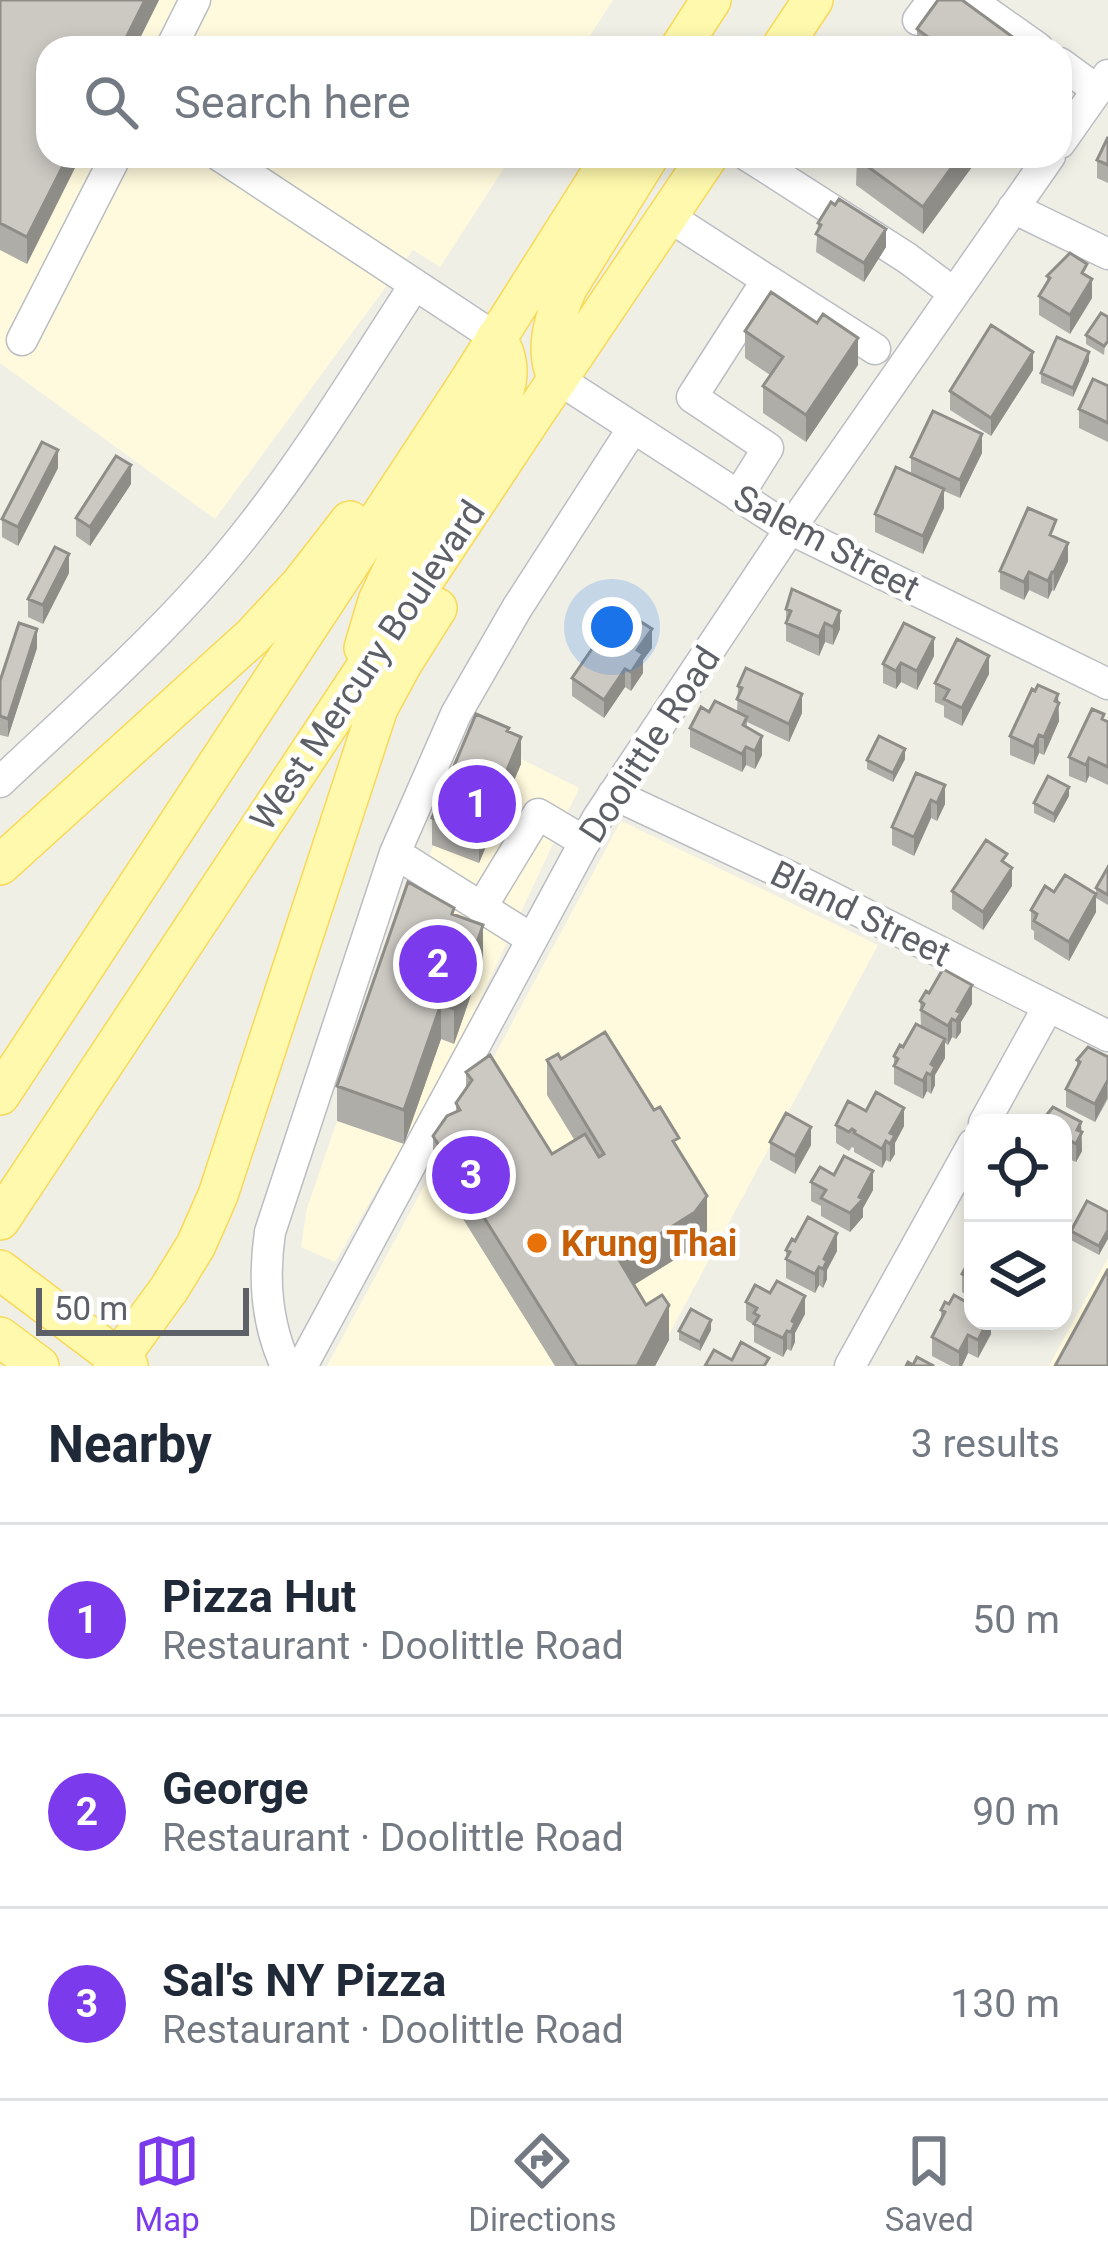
<!DOCTYPE html>
<meta charset="utf-8">
<style>
:root{--surface:#fff;--page:#f2f2f3;--text:#1f2937;--muted:#747a83;--line:#e0e1e3;--accent:#7c3aed}
body{margin:0;font-family:Roboto,sans-serif;background:var(--page);color:var(--text)}
.controls{position:absolute;right:36px;bottom:36px;display:grid;overflow:hidden;border-radius:24px;box-shadow:0 6px 18px #0003}
.controls button{width:108px;height:108px;display:grid;place-items:center;padding:0;border:0;border-bottom:3px solid var(--line);background:var(--surface);color:var(--text);font:60px sans-serif}
.scale{position:absolute;left:36px;bottom:30px;width:213px;box-sizing:border-box;padding-left:12px;border:6px solid #5d6167;border-top:0;font-size:33px;line-height:42px;white-space:nowrap;color:#5d6167;-webkit-text-stroke:9px #fff;paint-order:stroke}
.you{position:absolute;left:612px;top:627px;width:42px;height:42px;margin:-30px;border:9px solid #fff;border-radius:50%;background:#1a73e8;box-shadow:0 0 0 18px #1a73e833}
.badge{display:grid;place-items:center;width:78px;height:78px;border-radius:50%;background:var(--accent);color:#fff;font-size:39px;font-weight:700}
.pin{position:absolute;translate:-50% -50%;border:6px solid #fff;box-shadow:0 3px 12px #0006}
.list{margin:0;padding:0;list-style:none}
h2{display:flex;justify-content:space-between;align-items:center;height:156px;margin:0;padding:0 48px;font-size:51px}
h2 small{font-size:39px;font-weight:400;color:var(--muted)}
.list li{display:grid;grid-template-columns:78px 1fr auto;gap:36px;align-items:center;box-sizing:border-box;height:192px;padding:0 48px;border-top:3px solid var(--line)}
.list b{display:block;font-size:45px;white-space:nowrap}
.list p{margin:0;font-size:39px;white-space:nowrap;color:var(--muted)}
.list em{font-size:39px;font-style:normal;color:var(--muted)}
.icon{flex:none;width:66px;height:66px;fill:none;stroke:currentColor;stroke-width:2;stroke-linecap:round;stroke-linejoin:round}
.map{position:relative;flex:none;width:1108px;height:1366px;overflow:hidden}
.search{position:absolute;background:var(--surface);box-shadow:0 6px 18px #0003;left:36px;right:36px;top:36px;height:132px;display:flex;align-items:center;gap:30px;box-sizing:border-box;padding:0 42px;border-radius:36px;color:var(--muted);font-size:45px}
.sheet{height:732px;background:var(--surface)}
nav{display:flex;justify-content:space-around;align-items:center;box-sizing:border-box;height:168px;border-top:3px solid var(--line);background:var(--surface);font-size:33px;color:var(--muted)}
nav a{display:grid;justify-items:center;gap:6px}
nav .on{color:var(--accent)}
.map>svg:first-child{display:block}
.commercial{fill:#fffadd}
.lines{fill:none;stroke-linecap:round;stroke-linejoin:round}
.minor-casing{stroke:#babdc2;stroke-width:33}
.major-casing{stroke:#f8d957;stroke-width:42}
.minor{stroke:#fff;stroke-width:30}
.major{stroke:#fff9ad;stroke-width:39}
.wall{fill:#afada8}
.shaded-wall{fill:#8f8d88}
.building{fill:#ccc9c3;stroke:#8f8d88;stroke-width:3}
.food-dot{fill:#e8710a;stroke:#fff;stroke-width:4.5}
.labels{text-anchor:middle;stroke-width:9;stroke-linejoin:round;paint-order:stroke}
.street-label{font-size:36px;fill:#5d6167;stroke:#fff}
.food-label{font-size:36px;font-weight:bold;fill:#c56008;stroke:#fff;text-anchor:start}
</style>
<div class="map">
<svg width="1108" height="1366" viewBox="0 0 1108 1366">
<rect width="100%" height="100%" fill="#f0efe6"/>
<!-- commercial -->
<path class="commercial" d="M0 0H613L582 48H48V156H512L440 267 413 250 215 519 0 363Z
M477 737 579 788 466 1030 411 1137 395 1159 335 1262 301 1247 307 1208 425 867Z
M621 821 878 945 652 1366H327Z
M1108 1258V1366H1049Z"/>
<g class="lines">
<defs>
<path id="minor" d="M970 0 1038 48
M918 20 933 0
M171 48 195 0
M1060 63 1097 90
M1060 143 1108 75
M220 156 496 338
M748 156 907 258 954 293
M1013 208 1108 254
M668 216 767 280 692 397 768 448 738 496
M767 280 875 349
M22 340 116 156
M558 379 790 529 1108 684
M0 782C86 701 177 622 250 528 310 452 361 367 414 286
M613 794 801 882 1108 1036
M395 853 532 939
M481 908 538 814 585 842
M984 1123 1048 1007
M286 1366C266 1323 263 1279 270 1232L395 853 456 714 517 608 633 428
M302 1366 597 819 790 529 1050 156
M850 1366 973 1144"/>
<path id="major" d="M680 48 711 0
M781 48 813 0
M558 379C543 350 555 316 567 288L649 156
M364 648 378 601 395 565 503 393C510 374 508 355 496 338
M0 865 253 636 301 584 350 521
M0 1095 467 385 612 156
M0 1220 530 420 708 156
M0 1270 128 1366
M0 1337 39 1366
M113 1366 169 1289 196 1245 218 1195 378 708 403 662 437 608"/>
</defs>
<!-- minor casing -->
<use href="#minor" class="minor-casing"/>
<!-- major casing -->
<use href="#major" class="major-casing"/>
<!-- minor -->
<use href="#minor" class="minor"/>
<!-- major -->
<use href="#major" class="major"/>
</g>
<!-- wall -->
<path class="wall" d="M0 0H159L135 48H48L27 264 0 250Z
M917 29 1025 48H917Z
M1108 137V183L1097 178V160Z
M857 156H980L923 234 856 185Z
M818 223 886 247 864 282 816 252Z
M1047 276H1087L1092 298 1070 334 1039 315V296L1047 282Z
M1108 317 1104 355 1086 344V335Z
M745 331 858 365 806 442 763 413V386L770 375 745 358Z
M1089 361 1073 397 1041 383V373Z
M1033 370 991 436 950 410V391Z
M1108 386V442L1079 428V409Z
M982 453 960 498 944 491V508L923 554 875 532V514L911 474V457Z
M58 468 18 546 2 537V519Z
M131 484 90 546 76 536V518Z
M1056 537 1068 561 1054 591 1052 590 1048 599 1029 590 1024 600 1000 589V571Z
M69 573 43 624 28 617V599Z
M786 609 840 629 833 645 825 642 819 656 786 641Z
M37 648 8 737 0 735V681Z
M652 648 643 660V673L631 691 625 687 604 718 572 696V678Z
M934 656 917 690 901 682 896 689 883 683V664Z
M989 674 962 726 944 717V706L935 702V683Z
M738 686 802 713 789 742 747 722V727L762 755 755 769 746 765 742 772 690 747V728L709 712H737Z
M1035 691 1058 702 1059 721 1044 755 1039 753 1034 765 1010 755V736Z
M1104 720 1108 722V785L1089 776 1086 783 1069 776V757Z
M509 731 521 764 479 863 432 845V818Z
M905 759 893 782 867 769V760Z
M916 773 945 804 937 821 931 818 914 856 892 845V827Z
M1069 796 1054 823 1034 813V803Z
M1108 867V905L1096 898V912L1069 961 1034 939V931L1031 929V910L1054 892 1096 894V888Z
M1012 886 983 930 952 909V891Z
M454 915 483 960 454 1044 441 1039 404 1144 337 1121V1086Z
M920 1001 972 1004 961 1022V1032L956 1039 952 1037 948 1045 945 1043V1058L935 1075V1085L931 1094 927 1091 923 1099 894 1084V1056L921 1026Z
M1108 1057V1099L1095 1122 1066 1107V1089L1077 1069V1060Z
M561 1059 679 1150 707 1231 695 1247 634 1285 669 1340 655 1366H555L433 1171V1136L456 1112V1103L466 1088V1072L552 1154 575 1141 547 1095V1060Z
M866 1111 904 1126 895 1143V1154L890 1162 886 1160 882 1168 854 1152V1148L852 1147 849 1151 836 1143V1125Z
M1081 1122 1082 1151 1076 1162 1071 1160 1063 1123Z
M770 1142 811 1145 795 1174 770 1160Z
M834 1175 873 1190 863 1208V1217L850 1232 821 1216V1206L811 1201V1182Z
M1108 1212 1099 1255 1071 1240V1231Z
M973 1244V1298L962 1292V1274L972 1257Z
M786 1250 837 1251 827 1270V1279L823 1288 819 1285 815 1293 786 1278Z
M746 1302 805 1314 795 1333V1342L791 1351 787 1349 783 1357 754 1342V1325L746 1320Z
M941 1310 991 1321V1334L978 1358 968 1353 962 1366H951L932 1356V1337L941 1320Z
M711 1330 700 1351 679 1340V1331Z"/>
<!-- shaded-wall -->
<path class="shaded-wall" d="M145 0H159L135 48H121Z
M68 156H81L27 264V237Z
M960 156H980L923 234V207Z
M886 229V247L864 282V263Z
M1092 279V298L1070 334V315Z
M858 338V365L806 442V415Z
M1033 352V370L991 436V418Z
M1089 352V361L1073 397V388Z
M982 434V453L960 498V480Z
M58 450V468L18 546V527Z
M131 465V484L90 546V527Z
M944 489V508L923 554V536Z
M1068 543V561L1054 591V572Z
M69 554V573L43 624V605Z
M1029 572V590L1024 600V582Z
M1052 572V590L1048 599V581Z
M840 611V629L833 645V627Z
M825 623V642L819 656V637Z
M37 629V648L8 737V719Z
M652 629V648L643 660V673L631 691V672L637 650Z
M934 638V656L917 690V671Z
M989 656V674L962 726V708Z
M901 663V682L896 689V671Z
M625 669V687L604 718V700Z
M802 694V713L789 742V724Z
M1058 694 1059 721 1044 755V737Z
M1039 735V753L1034 765V747Z
M762 736V755L755 769V751Z
M521 737V764L479 863V836Z
M746 747V765L742 772V754Z
M905 749V759L893 782V773Z
M1089 758V776L1086 783V765Z
M945 785V804L937 821V803Z
M1069 787V796L1054 823V814Z
M931 800V818L914 856V837Z
M1012 868V886L983 930V912Z
M1096 894V912L1069 961V942Z
M483 925V960L454 1044V1009Z
M972 985V1004L961 1022V1032L956 1039 957 1011Z
M441 1004V1039L404 1144V1110Z
M952 1019V1037L948 1045V1026Z
M945 1039V1058L935 1075V1085L931 1094V1064Z
M927 1073V1091L923 1099V1081Z
M1107 1080V1098L1095 1122V1104Z
M904 1108V1126L895 1143V1154L890 1162V1133Z
M1081 1122 1082 1151 1076 1162 1077 1130Z
M811 1127V1145L795 1174V1156Z
M886 1141V1160L882 1168V1149Z
M1071 1141V1160L1063 1175V1157Z
M873 1171V1190L863 1208V1217L850 1232V1213Z
M707 1196V1231L695 1247 619 1294V1260Z
M1108 1230V1239L1099 1255V1246Z
M837 1233V1251L827 1270V1279L823 1288 824 1259Z
M819 1267V1285L815 1293V1274Z
M805 1296V1314L795 1333V1342L791 1351 792 1321Z
M669 1305V1340L655 1366H637Z
M711 1320V1330L700 1351V1342Z
M988 1321H991V1334L978 1358V1340Z
M787 1331V1349L783 1357V1338Z
M968 1335V1353L962 1366H959V1352Z"/>
<!-- building -->
<path class="building" d="M0 0H145L121 48H48V156H68L27 237 0 223Z
M938 0H962L1025 46 1023 48H943L917 29Z
M1108 137V165L1097 160Z
M857 156H960L923 207 856 158Z
M839 199 886 229 864 263 816 234 821 225 818 223 831 202 835 205Z
M1070 253 1087 264 1082 273 1092 279 1070 315 1039 296 1050 278 1047 276Z
M771 292 817 323 823 314 858 338 806 415 763 386 783 357 745 331Z
M1101 313 1108 317V341L1104 346 1086 335Z
M991 325 1033 352 991 418 950 391Z
M1057 337 1089 352 1073 388 1041 373Z
M1093 379 1108 386V423L1079 409Z
M933 411 982 434 960 480 911 457Z
M42 442 58 450 18 527 2 519Z
M116 456 131 465 90 527 76 518Z
M896 467 944 489 923 536 875 514Z
M1028 508 1056 520 1050 535 1068 543 1054 572H1052L1048 581 1029 572 1024 582 1000 571Z
M55 547 69 554 43 605 28 599Z
M792 589 840 611 833 627 825 623 819 637 786 623 791 611 786 609Z
M620 608 652 629 637 650 643 654 631 672 625 669 604 700 572 678Z
M19 623 37 629 8 719 0 716V681Z
M904 623 934 638 917 671 901 663 896 671 883 664Z
M957 639 989 656 962 708 944 699 949 690 935 683Z
M746 668 802 694 789 724 737 699 742 688 738 686Z
M1038 685 1058 694 1055 701 1059 703 1044 737 1039 735 1034 747 1010 736 1032 689 1035 691Z
M715 701 747 717 743 725 762 736 755 751 746 747 742 754 690 728 701 707 709 712Z
M1092 709 1104 714 1102 719 1108 722V767L1089 758 1086 765 1069 757Z
M476 714 509 728 507 731 521 737 479 836 432 818Z
M879 736 905 749 893 773 867 760Z
M916 773 945 785 937 803 931 800 914 837 892 827Z
M1048 776 1069 787 1054 814 1034 803Z
M986 840 1007 854 1002 861 1012 868 983 912 952 891Z
M1108 867V895L1096 888Z
M1065 875 1096 894 1069 942 1034 921 1037 914 1031 910 1045 886 1054 892Z
M408 882 454 908 452 914 483 925 454 1009 441 1004 404 1110 337 1086Z
M943 969 972 985 957 1011 961 1013 956 1021 952 1019 948 1026 921 1010 924 1004 920 1001 926 991 929 993Z
M916 1024 945 1039 931 1064 935 1067 931 1075 927 1073 923 1081 894 1066 898 1059 894 1056 900 1045 903 1047Z
M605 1032 654 1110 660 1107 679 1138 673 1141 707 1196 695 1212 619 1260 646 1305 662 1295 669 1305 637 1366H577L433 1136 447 1116 460 1110 456 1103 472 1080 466 1072 490 1055 552 1154 585 1134 599 1157 604 1154 547 1060 558 1054 561 1059Z
M1088 1047 1108 1057V1080L1095 1104 1066 1089 1080 1062 1077 1060Z
M876 1092 904 1108 890 1133 895 1135 890 1144 886 1141 882 1149 854 1133 855 1131 852 1129 849 1132 836 1125 848 1101 866 1111Z
M1053 1107 1081 1122 1077 1130 1082 1132 1076 1144 1071 1141 1063 1157V1123L1041 1122Z
M786 1113 811 1127 795 1156 770 1142Z
M844 1156 873 1171 859 1197 863 1199 850 1213 821 1198 826 1190 811 1182 820 1167 834 1175Z
M1087 1201 1108 1212V1230L1099 1246 1071 1231Z
M808 1217 837 1233 824 1259 827 1261 823 1269 819 1267 815 1274 786 1259 790 1252 786 1250 792 1239 795 1241Z
M973 1254V1280L962 1274Z
M1108 1269V1366H1055Z
M777 1281 805 1296 792 1321 795 1323 791 1332 787 1331 783 1338 754 1324 759 1316 754 1313 757 1308 746 1302 755 1285 770 1293Z
M954 1295 973 1306V1321H988L978 1340 968 1335 959 1352 932 1337 945 1312 941 1310 945 1302 949 1304Z
M691 1309 711 1320 700 1342 679 1331Z
M741 1342 769 1358 764 1366H705L714 1350 732 1360Z
M917 1357 934 1366H906L908 1362 913 1365Z"/>
<!-- markers -->
<circle class="food-dot" cx="537" cy="1243" r="12"/>
<g class="labels">
<!-- street labels -->
<g class="street-label">
<text transform="translate(827 542) rotate(28)" y="13">Salem Street</text>
<text transform="translate(367 665) rotate(-56)" y="13">West Mercury Boulevard</text>
<text transform="translate(649 744) rotate(-57)" y="13">Doolittle Road</text>
<text transform="translate(861 913) rotate(26)" y="13">Bland Street</text>
</g>
<!-- food labels -->
<g class="food-label">
<text x="561" y="1256">Krung Thai</text>
</g>
</g>
</svg>
<div class="controls">
<button><svg class="icon" aria-label="locate" viewBox="0 0 24 24"><circle cx="12" cy="12" r="6"/><path d="M12 2v4M12 18v4M2 12h4M18 12h4"/></svg></button>
<button><svg class="icon" aria-label="layers" viewBox="0 0 24 24"><path d="M12 4l9 5-9 5-9-5zM3 14l9 5 9-5"/></svg></button>
</div>
<div class="scale">50 m</div>
<div class="you"></div>
<div class="pin badge" style="left:477px;top:804px">1</div>
<div class="pin badge" style="left:438px;top:964px">2</div>
<div class="pin badge" style="left:471px;top:1175px">3</div>
<div class="search"><svg class="icon" aria-label="search" viewBox="0 0 24 24"><circle cx="10" cy="10" r="6"/><path d="M15 15l6 6"/></svg>Search here</div>
</div>
<section class="sheet">
<h2>Nearby<small>3 results</small></h2>
<ul class="list">
<li><span class="badge">1</span><div><b>Pizza Hut</b><p>Restaurant · Doolittle Road</p></div><em>50 m</em></li>
<li><span class="badge">2</span><div><b>George</b><p>Restaurant · Doolittle Road</p></div><em>90 m</em></li>
<li><span class="badge">3</span><div><b>Sal's NY Pizza</b><p>Restaurant · Doolittle Road</p></div><em>130 m</em></li>
</ul>
</section>
<nav>
<a class="on"><svg class="icon" aria-label="map" viewBox="0 0 24 24"><path d="M3 6l6-2 6 2 6-2v14l-6 2-6-2-6 2zM9 4v14M15 6v14"/></svg>Map</a>
<a><svg class="icon" aria-label="directions" viewBox="0 0 24 24"><path d="M12 3l9 9-9 9-9-9zM9 14v-3h6M13 9l2 2-2 2"/></svg>Directions</a>
<a><svg class="icon" aria-label="saved" viewBox="0 0 24 24"><path d="M7 4h10v16l-5-4-5 4z"/></svg>Saved</a>
</nav>
